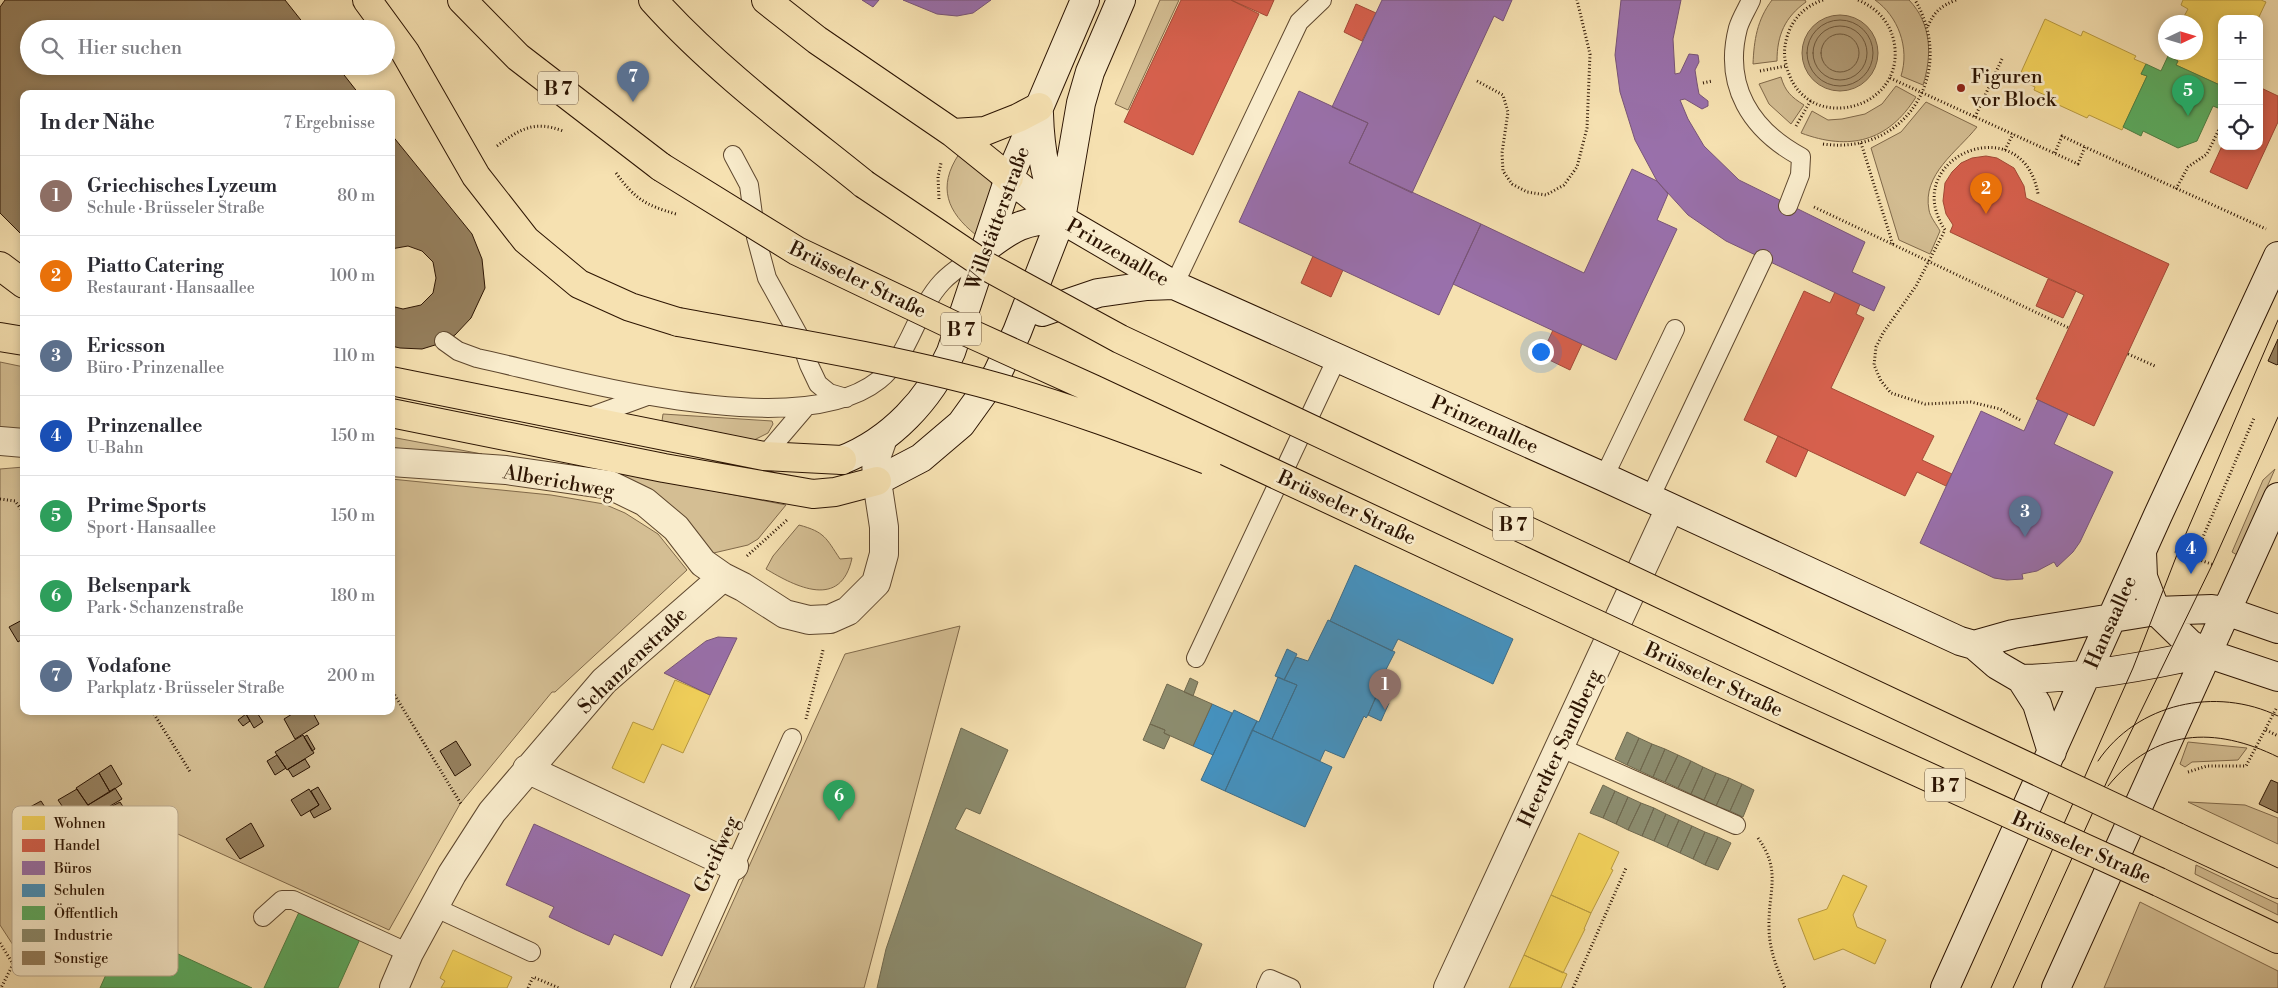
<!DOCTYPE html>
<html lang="de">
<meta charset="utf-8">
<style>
:root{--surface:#fff;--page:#f2f2f3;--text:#2b2b33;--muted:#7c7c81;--line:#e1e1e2;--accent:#d93025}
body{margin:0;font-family:"Libre Bodoni",serif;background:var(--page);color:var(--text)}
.controls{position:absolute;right:15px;top:15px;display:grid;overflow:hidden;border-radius:10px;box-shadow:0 2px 8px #0003}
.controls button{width:45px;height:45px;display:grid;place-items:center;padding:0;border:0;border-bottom:1px solid var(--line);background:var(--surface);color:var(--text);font:25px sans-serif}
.compass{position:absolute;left:2158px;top:15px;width:45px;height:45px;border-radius:50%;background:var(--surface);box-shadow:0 2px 8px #0003;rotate:86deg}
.you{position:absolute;left:1540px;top:351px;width:18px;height:18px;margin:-12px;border:4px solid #fff;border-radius:50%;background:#1a73e8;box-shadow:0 0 0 8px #1a73e833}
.badge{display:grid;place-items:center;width:32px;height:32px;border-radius:50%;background:var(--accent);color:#fff;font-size:16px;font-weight:700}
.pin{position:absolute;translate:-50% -41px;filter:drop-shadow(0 1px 2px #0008)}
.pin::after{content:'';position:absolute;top:26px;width:18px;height:15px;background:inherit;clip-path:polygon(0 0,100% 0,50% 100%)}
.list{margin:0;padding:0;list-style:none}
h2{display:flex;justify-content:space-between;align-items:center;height:65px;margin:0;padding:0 20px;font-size:21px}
h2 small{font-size:16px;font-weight:400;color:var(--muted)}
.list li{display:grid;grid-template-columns:32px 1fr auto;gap:15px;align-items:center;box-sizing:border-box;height:80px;padding:0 20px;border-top:1px solid var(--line)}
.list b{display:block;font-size:19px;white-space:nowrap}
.list p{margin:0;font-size:16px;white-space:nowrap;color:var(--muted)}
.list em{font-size:16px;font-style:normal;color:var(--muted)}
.icon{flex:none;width:28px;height:28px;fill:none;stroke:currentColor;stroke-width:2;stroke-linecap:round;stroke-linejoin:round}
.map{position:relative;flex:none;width:2278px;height:988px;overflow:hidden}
.search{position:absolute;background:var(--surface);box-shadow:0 2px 8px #0003;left:20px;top:20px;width:375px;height:55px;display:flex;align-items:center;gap:12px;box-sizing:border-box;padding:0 18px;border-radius:28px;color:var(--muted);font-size:19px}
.panel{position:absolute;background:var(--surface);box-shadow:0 2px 8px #0003;left:20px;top:90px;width:375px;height:625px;border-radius:10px}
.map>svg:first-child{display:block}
.green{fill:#d4be93;stroke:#80694a}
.water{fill:#b19b76;stroke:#7c6548}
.homes{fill:#f6d55c;stroke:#b99b41}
.shops{fill:#d6604d;stroke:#a34936}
.offices{fill:#9970ab;stroke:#785478}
.schools{fill:#4393c3;stroke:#3c6d89}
.public{fill:#5aae61;stroke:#4c8044}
.industry{fill:#8c8c6e;stroke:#6f684e}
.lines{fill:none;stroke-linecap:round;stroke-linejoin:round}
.shore{stroke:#6e583c;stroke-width:1}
.building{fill:#957f5d;stroke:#2c1402}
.lane-casing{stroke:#5e472e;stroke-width:20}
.street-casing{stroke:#5e472e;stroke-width:30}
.secondary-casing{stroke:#2c1402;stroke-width:30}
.highway-casing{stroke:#2c1402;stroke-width:30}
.path{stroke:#2c1402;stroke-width:3;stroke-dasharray:1 2.5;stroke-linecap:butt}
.lane{stroke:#f9eccc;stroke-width:18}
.street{stroke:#f9eccc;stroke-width:28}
.secondary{stroke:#f9eccc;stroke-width:28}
.highway{stroke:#f6e1b1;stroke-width:28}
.tram{stroke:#2c1402;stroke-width:1}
.highway-bridge-casing{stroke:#2c1402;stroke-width:30;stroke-linecap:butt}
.highway-bridge{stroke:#f6e1b1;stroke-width:28}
.poi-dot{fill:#8f2418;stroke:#f9eccc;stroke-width:2}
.labels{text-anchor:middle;stroke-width:5;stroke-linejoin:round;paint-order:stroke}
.shield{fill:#f9eccc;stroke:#6a553f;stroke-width:1}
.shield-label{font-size:19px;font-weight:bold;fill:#2c1402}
.poi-label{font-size:20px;fill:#2c1402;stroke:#f9eccc;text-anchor:start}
.street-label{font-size:20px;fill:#2c1402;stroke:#f9eccc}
.key{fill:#f9eccc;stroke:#bcab8f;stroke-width:1}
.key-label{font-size:14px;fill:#2c1402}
</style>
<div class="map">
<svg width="2278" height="988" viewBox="0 0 2278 988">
<rect width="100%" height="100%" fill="#f6e1b1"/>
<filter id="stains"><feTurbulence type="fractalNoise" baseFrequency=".004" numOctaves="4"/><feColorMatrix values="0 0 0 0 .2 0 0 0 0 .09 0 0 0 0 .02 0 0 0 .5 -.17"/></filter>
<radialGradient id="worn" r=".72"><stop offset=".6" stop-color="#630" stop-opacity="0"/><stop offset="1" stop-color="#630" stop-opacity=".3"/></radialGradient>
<!-- green -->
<path class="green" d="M1160 0H1179L1128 110 1115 104Z
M1772 0H1805L1806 2C1785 17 1777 35 1777 61L1753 64C1754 40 1757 20 1772 0Z
M1875 0H1909C1932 24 1932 56 1923 85L1901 76C1910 48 1898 16 1875 0Z
M1781 77C1785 91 1791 97 1804 105L1791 124 1769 104 1759 84Z
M1896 86 1916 97C1888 142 1849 151 1801 133L1812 111 1828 120 1842 119 1865 114 1882 104Z
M1926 102 1977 127C1957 152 1922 174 1929 210 1930 217 1937 225 1940 231L1930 254 1899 240 1871 148 1901 132Z
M959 154 990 179 992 185 976 235C947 212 937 187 959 154Z
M0 362 24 367V435L0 432Z
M663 414 772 421 773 424 768 433 754 440 662 421Z
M391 437 482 454 391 448Z
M24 467V711H391V479L551 495 604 504 625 513 658 534 687 570 555 692H552L460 804 389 930 147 820 80 966 28 968 0 925V469Z
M2275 469 2237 555 2232 552 2263 480Z
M622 473 786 505 758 539 748 545 705 555 620 485Z
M799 525C825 532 826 538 840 559L852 558C841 610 796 587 766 569L773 556Z
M960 626 864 988H694L845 654Z
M2188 742 2247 748 2238 760 2192 762 2185 767 2180 764Z
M2188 802 2245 805 2278 818V844Z
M2196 865 2278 904V915L2195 874Z
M2140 902 2278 971V988H2104Z"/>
<!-- water -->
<path class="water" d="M1802 53a38 38 0 1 1 76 0a38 38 0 1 1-76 0Z"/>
<!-- homes -->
<path class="homes" d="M2183 0H2261L2266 2 2258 19H2222V86L2176 65 2178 61 2168 56 2169 52H2196V22H2181L2188 9 2181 5Z
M2045 19 2081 36 2083 31 2136 56 2134 59 2146 64 2141 74 2147 76 2122 130 2089 115 2087 118 2050 101 2051 98 2034 90 2035 87 2018 79Z
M675 680 710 695 683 753 662 744 644 783 612 768 633 722 653 730Z
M1579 833 1619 852 1611 869 1613 870 1591 913 1551 895Z
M1843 875 1867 886 1853 915 1857 927 1886 940 1875 964 1843 949 1814 960 1798 919 1827 909Z
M1551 895 1591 913 1584 929H1585L1563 973 1524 955Z
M453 950 512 977 507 988H441L445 981 440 978Z
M1524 955 1567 974 1561 988H1509Z"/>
<!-- shops -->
<path class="shops" d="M1181 0H1231L1259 14 1193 155 1124 122Z
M1231 0H1274L1267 16Z
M1356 4 1376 13 1362 41 1344 32Z
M2259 87 2278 96V122L2247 189 2210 172 2222 146H2259Z
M1986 156 1997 158 2014 168 2024 186 2026 198 2169 264 2094 426 2036 399 2084 295 1950 232 1953 225 1946 214 1943 201 1945 183 1952 172 1961 163 1972 158Z
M1313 256 1343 270 1331 297 1301 283Z
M2048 279 2076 291 2063 318 2036 306Z
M1804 291 1830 303 1835 292 1860 304 1856 314 1864 318 1831 388 1934 436 1922 460 1952 474 1946 486 1917 472 1905 496 1744 420Z
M1553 330 1582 344 1570 370 1541 356Z
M1778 436 1808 450 1796 477 1766 462Z"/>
<!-- offices -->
<path class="offices" d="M862 0H879L873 7Z
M903 0H991L973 13 957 16 937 14Z
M1382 0H1512L1503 21 1494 16 1412 193 1349 163 1368 123 1332 107Z
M1621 0H1681L1673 39 1675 74 1680 73 1689 54 1698 55 1699 62 1695 70 1697 83 1699 94 1708 101V106L1702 109 1685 99 1680 100 1688 119 1704 146 1739 180 1865 242 1852 272 1885 287 1874 311 1726 241 1688 215 1657 181 1635 140 1620 92 1615 55Z
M1299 91 1368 123 1349 163 1481 224 1439 315 1239 222Z
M1632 169 1657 181 1668 194 1657 220 1677 229 1616 360 1453 284 1481 224 1584 273Z
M2038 400 2068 414 2054 444 2113 472 2080 542 2073 552 2057 567 2054 562 2037 571 2022 574 2023 579 2007 580 1994 578 1920 543 1981 411 2024 431Z
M718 637 737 638 710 695 664 673 706 641Z
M534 824 690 895 662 956 614 934 609 945 576 930 549 917 554 907 506 885Z"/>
<!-- schools -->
<path class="schools" d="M1355 565 1513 639 1493 684 1398 639 1392 651 1330 621Z
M1328 620 1395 652 1374 693 1377 694 1368 715 1366 718 1364 716 1344 758 1325 750 1320 761 1272 739 1297 685 1284 680 1296 657 1308 661Z
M1287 649 1297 654 1284 680 1275 676Z
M1278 677 1297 685 1272 739 1252 730 1257 721 1259 722Z
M1376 697 1389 703 1381 721 1368 715Z
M1212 704 1232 713 1213 755 1193 746Z
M1234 710 1257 721 1225 791 1201 780Z
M1252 730 1332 767 1305 827 1225 791Z"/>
<!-- public -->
<path class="public" d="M2168 56 2178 61 2176 65 2222 86V100L2218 108 2213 106 2197 141 2178 148 2143 131 2141 136 2123 127 2147 76 2141 74 2146 64 2161 71Z
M300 910 360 939 338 988H264Z
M126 930 252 988H100Z"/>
<!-- industry -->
<path class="industry" d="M1190 678 1198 682 1193 696 1184 692Z
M1167 684 1212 704 1193 746 1164 733 1165 730 1150 724Z
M1150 724 1165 730 1164 733 1170 736 1164 749 1143 740Z
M961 728 1008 750 980 814 966 808 955 829 1202 944 1185 988H877L886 949Z
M1627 732 1639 738 1627 765 1615 759Z
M1639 738 1652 744 1640 771 1627 765Z
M1652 744 1665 749 1653 777 1640 771Z
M1665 749 1678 755 1665 782 1653 777Z
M1678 755 1691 761 1678 788 1665 782Z
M1691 761 1703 767 1691 794 1678 788Z
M1703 767 1716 773 1704 800 1691 794Z
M1716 773 1729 778 1716 806 1704 800Z
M1729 778 1742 784 1730 811 1716 806Z
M1742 784 1754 790 1743 817 1730 811Z
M1603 785 1615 791 1603 818 1590 813Z
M1615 791 1628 797 1616 824 1603 818Z
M1628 797 1641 803 1628 830 1616 824Z
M1641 803 1654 808 1642 836 1628 830Z
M1654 808 1666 814 1654 841 1642 836Z
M1666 814 1679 820 1667 847 1654 841Z
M1679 820 1692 826 1680 853 1667 847Z
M1692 826 1705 832 1693 859 1680 853Z
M1705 832 1718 837 1705 865 1693 859Z
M1718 837 1731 843 1718 870 1705 865Z"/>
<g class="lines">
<!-- shore -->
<path class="shore" d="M1807 53a33 33 0 1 1 66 0a33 33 0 1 1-66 0Z
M1813 53a27 27 0 1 1 54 0a27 27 0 1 1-54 0Z
M1821 53a19 19 0 1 1 38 0a19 19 0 1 1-38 0Z"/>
</g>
<!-- building -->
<path class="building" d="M5 0H285L308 29H29V66H337L359 94H24V237L0 213V7Z
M391 134 472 234 482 259 485 288 471 318 455 335 435 345 422 349 400 348 391 346V306L403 309 421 305 433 293 436 278 433 262 422 251 408 246 391 249Z
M2278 339V364L2277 365 2268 361Z
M24 619V638L18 642 9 627Z
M251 711H256L263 722 254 728 246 714Z
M297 711H312L319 724 295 739 284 719Z
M246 714 250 721 243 726 238 720Z
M303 735 314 753 287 770 275 752Z
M307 735 315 749 312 751 304 737Z
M456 741 471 765 455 776 440 751Z
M277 755 286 768 275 775 267 761Z
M305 759 310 767 293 777 288 769Z
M111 765 122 784 110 792 99 773Z
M99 773 110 792 88 805 76 788Z
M2271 780 2278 783V813L2259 804Z
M318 787 331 809 314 818 310 811 319 805 311 791Z
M115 788 122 799 95 815 88 805Z
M77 789 89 807 71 819 58 800Z
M309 789 319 805 301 816 291 800Z
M41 801 52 818 29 831 19 813Z
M120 802 128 814 103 829 95 815Z
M251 823 264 846 240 859 226 839Z"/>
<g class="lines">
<defs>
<path id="lane" d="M1751 0C1747 9 1741 18 1738 28 1723 86 1751 130 1801 157L1800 175 1788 206
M733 155 749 185 756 237 767 278 798 334 809 365 818 384 829 393 846 398
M1174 285 1299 22 1322 0
M444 341 458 351 477 358C573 379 798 445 879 380 911 354 915 311 942 282 953 270 969 261 981 252
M584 419 647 396
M764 456 805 408
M1604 477 1675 329
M1650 498 1763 259
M1196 658 1337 358
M1559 747 1736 825
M434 907 531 952
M263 917 282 900H293L409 953
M680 988 792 738
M1266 988 1270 979 1291 988"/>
<path id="street" d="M0 441 24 443
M391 462 506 470 610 485 645 502 676 528 703 563 723 577 743 587 785 614 809 620 830 619 848 611 876 583 884 554V527L877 481 876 458 883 438
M527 769 734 866
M394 988 409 953 452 874 492 812 604 681 723 577
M1448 988 1670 508"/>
<path id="secondary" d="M1039 114C1040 151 1046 184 1061 219
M1009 178 1061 219 1174 285 1604 477 1960 641 1974 645 1997 665 2021 679 2037 704 2052 752
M984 249C1013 227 1024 220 1061 219
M1042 312 1098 293 1147 286 1174 285
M842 460C891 441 930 399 951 352L1009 178 1085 0
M877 481 921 458 961 424 997 374 1017 332 1061 219 1081 103 1090 72 1121 0
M2142 552 2143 577 2156 611 2190 644 2206 653 2278 677
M1974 645 2013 634 2156 611 2212 609 2226 611 2278 629
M2021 679C2084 678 2145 667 2206 653
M1945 988 2158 515 2278 256
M2056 988 2278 497"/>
<path id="highway" d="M367 0 405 52 476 176 526 240 579 284 630 307 678 322
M462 0 518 57 661 167
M653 0C715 69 792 126 864 184
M766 0 817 40 953 133 1009 178
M953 133 985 131 1018 118 1039 107
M0 266 24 284
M0 337 24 341
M391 381 764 456 842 460
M391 413 664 468 813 494 835 492 877 481
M2177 837 2278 884
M2159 882 2278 939"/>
</defs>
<!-- lane casing -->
<use href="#lane" class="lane-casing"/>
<!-- street casing -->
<use href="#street" class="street-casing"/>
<!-- secondary casing -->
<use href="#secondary" class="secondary-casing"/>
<!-- highway casing -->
<use href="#highway" class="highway-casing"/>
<!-- path -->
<path class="path" d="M1823 0C1805 6 1792 19 1787 37 1783 50 1784 61 1789 74 1810 132 1900 111 1895 49 1893 25 1879 9 1858 0
M1928 26C1934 12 1941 6 1956 0
M1760 71 1786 66
M1890 78 2078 164 2085 147 2266 229
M1477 81 1503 95 1508 112 1502 153 1503 171 1512 184 1527 192 1546 195 1564 185 1577 167 1587 128 1590 54 1577 0
M1703 83 1712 81
M1975 117 2002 59
M1796 126 1811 100
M1861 143 1893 245
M1823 144C1907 156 1957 71 1915 0
M497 146C520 129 534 120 563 131
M2005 150 2013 134
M2055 153 2062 136 2085 147
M616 173C635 199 645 205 676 214
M2176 189 2188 167 2207 154 2222 123
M939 199 938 177 941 163
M1814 207 2069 328
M2128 354 2155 366
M2020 420 2000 409 1971 402 1925 404 1891 393 1881 381 1874 365 1876 347 1883 333 1916 286 1945 230C1897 157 2023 106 2038 194
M0 499 15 501 24 513
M2175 551 2214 565
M747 556 787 520
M2194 558 2254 418
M391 689 461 804
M152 711 191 773
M806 719 823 650
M2266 730 2278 736
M2188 772 2207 766H2246L2277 707
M1758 838C1782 872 1768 890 1769 928 1769 949 1777 968 1785 988
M0 943 13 964 1 988
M528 988 533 977 559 988
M1573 988 1626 868"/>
<!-- lane -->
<use href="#lane" class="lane"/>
<!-- street -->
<use href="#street" class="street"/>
<!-- secondary -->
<use href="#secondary" class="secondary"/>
<!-- highway -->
<use href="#highway" class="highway"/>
<!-- tram -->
<path class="tram" d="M2098 761C2137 703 2216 686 2278 716
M2108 786C2155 728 2215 726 2278 757
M1991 988 2133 668 2178 552 2278 320
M2013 988 2108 779 2212 565 2278 417"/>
<defs>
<path id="highway-bridge" d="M661 167 797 251 965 331 1093 389 1731 687 2159 882
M864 184 986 266 1120 339 2177 837
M678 322C783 341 890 358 993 386 1066 406 1137 433 1207 460"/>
</defs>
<!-- highway-bridge casing -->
<use href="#highway-bridge" class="highway-bridge-casing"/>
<!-- highway-bridge -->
<use href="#highway-bridge" class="highway-bridge"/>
</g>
<!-- markers -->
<circle class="poi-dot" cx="1961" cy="88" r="5"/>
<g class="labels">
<!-- shield labels -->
<g class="shield">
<rect x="538" y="71.5" width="40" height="33" rx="4"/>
<rect x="941" y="312.5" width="40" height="33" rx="4"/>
<rect x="1493" y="507.5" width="40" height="33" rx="4"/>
<rect x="1925" y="768.5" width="40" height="33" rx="4"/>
</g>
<g class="shield-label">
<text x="558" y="95">B 7</text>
<text x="961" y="336">B 7</text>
<text x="1513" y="531">B 7</text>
<text x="1945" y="792">B 7</text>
</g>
<!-- poi labels -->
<g class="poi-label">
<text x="1971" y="83">Figuren<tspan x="1971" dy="23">vor Block</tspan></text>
</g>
<!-- street labels -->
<g class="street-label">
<text transform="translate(997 218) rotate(-70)" y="7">Willstätterstraße</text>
<text transform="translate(1118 252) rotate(30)" y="7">Prinzenallee</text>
<text transform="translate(858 279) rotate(26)" y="7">Brüsseler Straße</text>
<text transform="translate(1485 424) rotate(24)" y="7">Prinzenallee</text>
<text transform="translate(559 481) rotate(10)" y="7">Alberichweg</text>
<text transform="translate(1347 507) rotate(25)" y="7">Brüsseler Straße</text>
<text transform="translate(2110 622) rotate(-66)" y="7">Hansaallee</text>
<text transform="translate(632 660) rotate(-44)" y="7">Schanzenstraße</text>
<text transform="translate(1714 679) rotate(25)" y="7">Brüsseler Straße</text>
<text transform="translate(1559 748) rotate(-65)" y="7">Heerdter Sandberg</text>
<text transform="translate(2082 847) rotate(24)" y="7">Brüsseler Straße</text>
<text transform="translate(716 854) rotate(-66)" y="7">Greifweg</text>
</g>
</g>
<!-- legend -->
<rect x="12" y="806" width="166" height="170" rx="8" class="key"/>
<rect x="22" y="816" width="23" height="14" fill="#f6d55c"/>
<rect x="22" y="839" width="23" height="13" fill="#d6604d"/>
<rect x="22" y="861" width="23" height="14" fill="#9970ab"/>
<rect x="22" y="884" width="23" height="13" fill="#4393c3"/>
<rect x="22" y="906" width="23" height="14" fill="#5aae61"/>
<rect x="22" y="929" width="23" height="13" fill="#8c8c6e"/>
<rect x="22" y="951" width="23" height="14" fill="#957f5d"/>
<g class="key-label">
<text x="54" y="828">Wohnen</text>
<text x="54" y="850">Handel</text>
<text x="54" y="873">Büros</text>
<text x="54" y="895">Schulen</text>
<text x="54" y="918">Öffentlich</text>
<text x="54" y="940">Industrie</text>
<text x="54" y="963">Sonstige</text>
</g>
<rect width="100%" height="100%" filter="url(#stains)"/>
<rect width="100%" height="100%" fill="url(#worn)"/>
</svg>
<div class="controls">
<button>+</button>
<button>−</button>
<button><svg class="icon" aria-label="locate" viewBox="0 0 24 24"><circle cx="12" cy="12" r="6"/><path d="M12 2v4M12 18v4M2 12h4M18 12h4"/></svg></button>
</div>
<svg class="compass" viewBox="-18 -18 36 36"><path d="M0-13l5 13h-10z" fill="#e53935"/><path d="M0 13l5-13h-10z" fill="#7c7c81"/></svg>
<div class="you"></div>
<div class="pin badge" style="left:1385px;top:710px;background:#8d6e63">1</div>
<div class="pin badge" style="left:1986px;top:214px;background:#e8710a">2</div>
<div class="pin badge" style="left:2025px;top:537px;background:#5c6f8a">3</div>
<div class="pin badge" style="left:2191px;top:574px;background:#1a4fb4">4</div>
<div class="pin badge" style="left:2188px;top:116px;background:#2e9e5b">5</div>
<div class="pin badge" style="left:839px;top:821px;background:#2e9e5b">6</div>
<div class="pin badge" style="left:633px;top:102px;background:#5c6f8a">7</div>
<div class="search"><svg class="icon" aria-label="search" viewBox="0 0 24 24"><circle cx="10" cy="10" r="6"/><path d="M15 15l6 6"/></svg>Hier suchen</div>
<section class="panel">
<h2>In der Nähe<small>7 Ergebnisse</small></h2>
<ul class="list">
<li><span class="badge" style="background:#8d6e63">1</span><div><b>Griechisches Lyzeum</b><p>Schule · Brüsseler Straße</p></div><em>80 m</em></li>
<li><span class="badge" style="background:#e8710a">2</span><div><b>Piatto Catering</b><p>Restaurant · Hansaallee</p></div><em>100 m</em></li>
<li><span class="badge" style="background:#5c6f8a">3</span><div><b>Ericsson</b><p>Büro · Prinzenallee</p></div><em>110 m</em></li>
<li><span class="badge" style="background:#1a4fb4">4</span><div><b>Prinzenallee</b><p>U-Bahn</p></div><em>150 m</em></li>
<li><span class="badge" style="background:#2e9e5b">5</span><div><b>Prime Sports</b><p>Sport · Hansaallee</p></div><em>150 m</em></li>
<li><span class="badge" style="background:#2e9e5b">6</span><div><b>Belsenpark</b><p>Park · Schanzenstraße</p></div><em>180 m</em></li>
<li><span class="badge" style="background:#5c6f8a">7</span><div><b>Vodafone</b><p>Parkplatz · Brüsseler Straße</p></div><em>200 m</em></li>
</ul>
</section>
</div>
